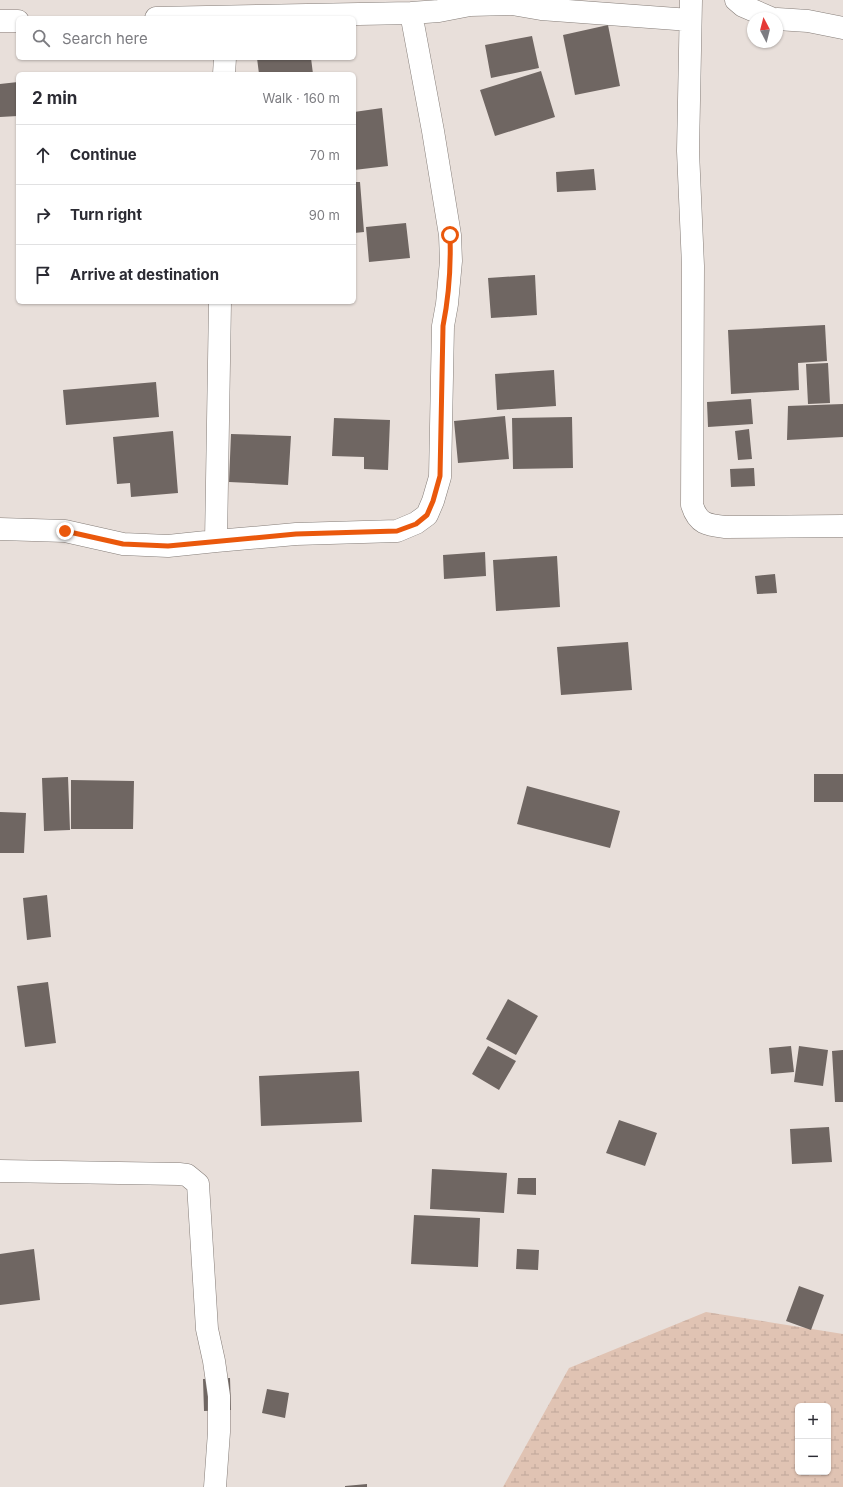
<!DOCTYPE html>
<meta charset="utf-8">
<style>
:root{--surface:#fff;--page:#f7f7f7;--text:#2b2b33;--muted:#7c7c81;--line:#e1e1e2}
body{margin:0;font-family:Inter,sans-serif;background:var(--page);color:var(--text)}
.controls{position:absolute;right:12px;bottom:12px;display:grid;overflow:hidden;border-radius:6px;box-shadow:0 1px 3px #0004}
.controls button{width:36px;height:36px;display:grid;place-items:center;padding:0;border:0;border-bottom:1px solid var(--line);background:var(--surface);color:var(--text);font:20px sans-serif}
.compass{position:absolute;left:747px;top:12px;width:36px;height:36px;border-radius:50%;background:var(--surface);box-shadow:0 1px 3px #0004;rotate:353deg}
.stop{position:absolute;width:12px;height:12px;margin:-9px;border:3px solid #ea580c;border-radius:50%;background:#fff}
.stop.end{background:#ea580c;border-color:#fff;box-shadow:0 1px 4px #0008}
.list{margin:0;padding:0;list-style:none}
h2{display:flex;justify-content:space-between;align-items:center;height:52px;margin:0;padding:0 16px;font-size:17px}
h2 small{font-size:13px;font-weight:400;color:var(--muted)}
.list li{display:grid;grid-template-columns:26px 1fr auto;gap:12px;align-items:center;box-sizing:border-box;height:60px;padding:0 16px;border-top:1px solid var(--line)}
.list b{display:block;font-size:15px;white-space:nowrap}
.list em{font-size:13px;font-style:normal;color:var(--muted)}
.icon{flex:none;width:22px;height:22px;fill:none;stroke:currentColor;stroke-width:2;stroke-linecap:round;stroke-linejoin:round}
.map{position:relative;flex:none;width:843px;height:1487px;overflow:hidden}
.search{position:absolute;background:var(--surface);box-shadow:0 1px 3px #0004;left:16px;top:16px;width:340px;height:44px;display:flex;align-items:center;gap:10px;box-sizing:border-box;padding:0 14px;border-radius:6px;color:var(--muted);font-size:15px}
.panel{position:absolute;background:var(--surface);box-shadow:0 1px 3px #0004;left:16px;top:72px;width:340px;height:232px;border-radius:6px}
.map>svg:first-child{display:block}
.wetland{fill:url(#wetland-marsh);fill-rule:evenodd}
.building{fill:#6f6662}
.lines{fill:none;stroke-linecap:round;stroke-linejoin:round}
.minor-casing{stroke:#857d78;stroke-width:23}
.minor{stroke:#fff;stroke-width:22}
.route{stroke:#ea580c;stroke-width:5}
</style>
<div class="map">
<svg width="843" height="1487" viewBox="0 0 843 1487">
<defs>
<pattern id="wetland-marsh" width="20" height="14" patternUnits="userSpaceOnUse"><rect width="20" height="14" fill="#e0c3b3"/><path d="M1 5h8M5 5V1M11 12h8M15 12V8" fill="none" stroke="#bfa699"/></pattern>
</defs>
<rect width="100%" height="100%" fill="#e8dfda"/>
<!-- wetland -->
<path class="wetland" d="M706 1312 843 1334V1487H503L569 1368ZM798 1406H828V1472H798Z"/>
<!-- building -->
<path class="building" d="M608 25 620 86 575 95 563 35Z
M532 36 539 68 491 78 485 45Z
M257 58H311L313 74H259Z
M541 71 555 117 495 136 480 90Z
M18 82V116L0 117V84Z
M382 108 388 166 354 170V112Z
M594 169 596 190 557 192 556 172Z
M354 182H360L364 232 354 233Z
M406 223 410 258 369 262 366 227Z
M535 275 537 315 491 318 488 278Z
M825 325 827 361 798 363 799 390 731 394 728 330Z
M828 363 830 403 808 404 806 364Z
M554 370 556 406 497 410 495 374Z
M156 382 159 417 66 425 63 390Z
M751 399 753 424 708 427 707 402Z
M843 404V437L787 440 788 406Z
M505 416 509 459 458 463 454 421Z
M572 417 573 468 513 469 512 418Z
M334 418 390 420 388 470 364 469V457L332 456Z
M749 429 752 459 738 460 735 431Z
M173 431 178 493 131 497 130 483 117 484 113 437Z
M231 434 291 436 288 485 229 482Z
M754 468 755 486 731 487 730 469Z
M485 552 486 576 444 579 443 555Z
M557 556 560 607 496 611 493 560Z
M775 574 777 593 757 594 755 576Z
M628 642 632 690 561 695 557 647Z
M814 774H843V802H814Z
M68 777 70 830 44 831 42 778Z
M71 780 134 781 133 829H71Z
M527 786 620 811 610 848 517 824Z
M0 812 26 813 24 853H0Z
M47 895 51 937 27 940 23 898Z
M48 982 56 1043 25 1047 17 986Z
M508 999 538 1016 516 1055 486 1039Z
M488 1046 516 1061 499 1090 472 1074Z
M791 1046 794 1072 771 1074 769 1048Z
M799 1046 828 1050 823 1086 794 1082Z
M843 1050V1102H835L832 1051Z
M359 1071 362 1122 261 1126 259 1076Z
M619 1120 657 1133 645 1166 606 1153Z
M829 1127 832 1162 792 1164 790 1129Z
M432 1169 507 1173 504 1213 430 1209Z
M518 1178H536V1195L517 1194Z
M414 1215 480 1218 478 1267 411 1264Z
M34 1249 40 1300 0 1305V1254Z
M517 1249 539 1250 538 1270 516 1269Z
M799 1286 824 1295 811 1330 786 1321Z
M230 1378 231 1410 204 1411 203 1379Z
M267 1389 289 1393 285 1418 262 1413Z
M367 1484V1487H345V1486Z"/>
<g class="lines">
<defs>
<path id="minor" d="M691 0 688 151 693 266 692 505C698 524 707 525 725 527L843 526
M736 0 743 6 771 18
M156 18 411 13 439 11 470 5 512 4 541 9 690 20
M777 19 808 21 843 28
M0 21H18
M224 74 225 58
M0 529 65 531 123 544 168 546 216 541 296 534 397 531 416 523 427 515 433 501 440 477 443 326 447 304 451 261 450 235 433 131 411 13
M216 541 220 302
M0 1171 179 1174 187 1175 198 1184 207 1329 214 1361 219 1396V1432L215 1487"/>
</defs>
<!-- minor casing -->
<use href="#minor" class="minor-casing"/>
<!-- minor -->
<use href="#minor" class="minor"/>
</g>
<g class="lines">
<!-- route -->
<path class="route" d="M65 531 123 544 168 546 296 534 397 531 416 524 427 515 433 501 440 476 443 326C449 296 451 266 450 235"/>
</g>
</svg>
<div class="controls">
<button>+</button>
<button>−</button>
</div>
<svg class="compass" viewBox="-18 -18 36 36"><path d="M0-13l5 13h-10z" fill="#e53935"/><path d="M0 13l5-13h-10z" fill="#7c7c81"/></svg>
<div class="stop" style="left:450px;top:235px"></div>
<div class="stop end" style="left:65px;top:531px"></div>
<div class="search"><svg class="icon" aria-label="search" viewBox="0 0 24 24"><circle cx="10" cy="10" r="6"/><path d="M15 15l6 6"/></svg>Search here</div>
<section class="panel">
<h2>2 min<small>Walk · 160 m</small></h2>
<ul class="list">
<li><svg class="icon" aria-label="ahead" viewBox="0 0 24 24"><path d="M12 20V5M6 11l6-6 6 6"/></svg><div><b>Continue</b></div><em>70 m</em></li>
<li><svg class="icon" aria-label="right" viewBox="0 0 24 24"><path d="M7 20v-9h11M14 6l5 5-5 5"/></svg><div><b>Turn right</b></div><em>90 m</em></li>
<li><svg class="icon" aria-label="arrive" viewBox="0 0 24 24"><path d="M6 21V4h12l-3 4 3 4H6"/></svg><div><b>Arrive at destination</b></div></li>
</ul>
</section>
</div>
